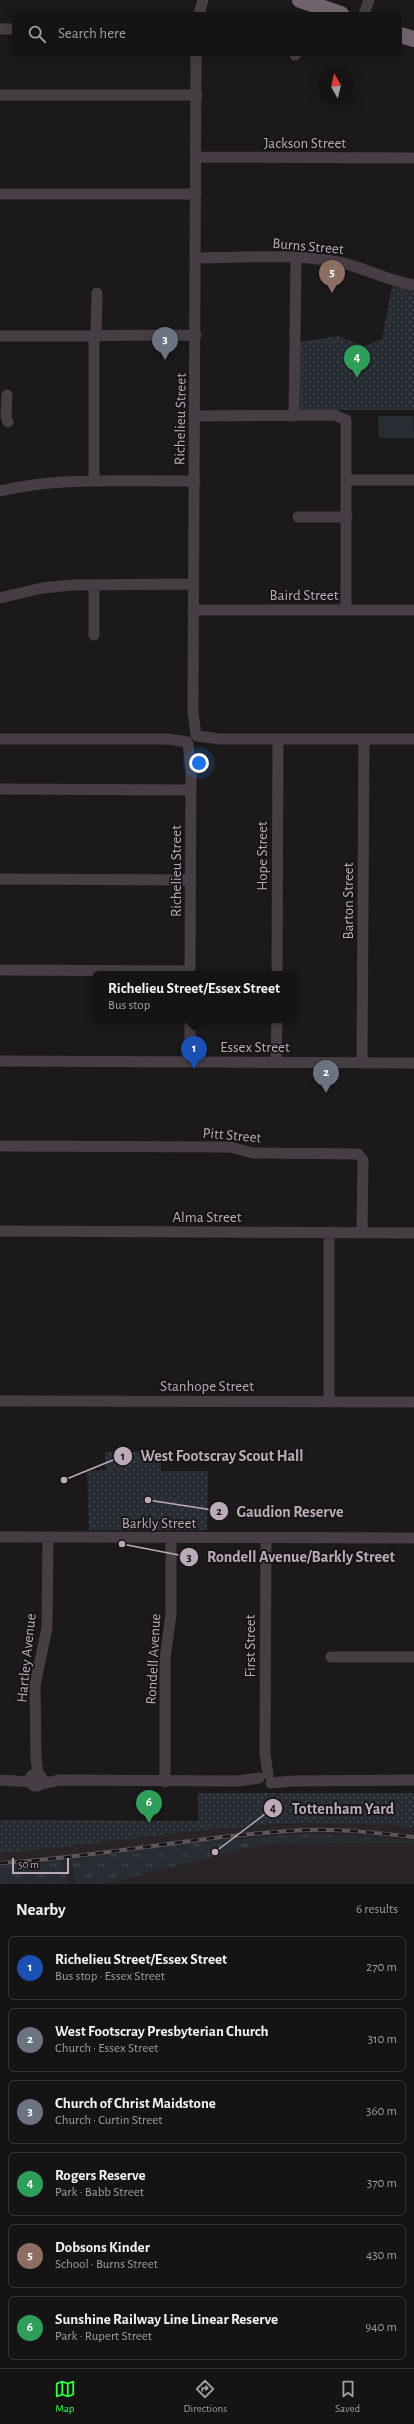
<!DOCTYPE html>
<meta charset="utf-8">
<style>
:root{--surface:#151314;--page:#222022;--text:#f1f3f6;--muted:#9d9ea0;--line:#343234;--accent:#2dff44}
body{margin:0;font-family:"Alegreya Sans",sans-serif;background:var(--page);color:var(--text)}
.compass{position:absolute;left:318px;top:68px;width:36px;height:36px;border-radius:50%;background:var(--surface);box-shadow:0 4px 16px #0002;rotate:352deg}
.scale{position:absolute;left:12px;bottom:10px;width:57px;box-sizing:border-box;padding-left:4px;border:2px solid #bcaaba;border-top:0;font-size:11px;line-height:14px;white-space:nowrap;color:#bcaaba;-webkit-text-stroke:3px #171415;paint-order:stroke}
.you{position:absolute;left:199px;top:763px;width:14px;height:14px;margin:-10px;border:3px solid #fff;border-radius:50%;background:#1a73e8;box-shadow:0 0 0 6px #1a73e833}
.badge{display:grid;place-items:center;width:26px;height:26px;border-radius:50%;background:var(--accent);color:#fff;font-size:13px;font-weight:700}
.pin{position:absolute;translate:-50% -33px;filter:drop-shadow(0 1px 2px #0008)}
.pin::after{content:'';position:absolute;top:21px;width:14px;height:12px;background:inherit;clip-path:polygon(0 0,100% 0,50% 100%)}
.popup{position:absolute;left:93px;top:971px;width:202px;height:52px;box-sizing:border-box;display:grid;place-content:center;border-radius:6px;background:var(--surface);filter:drop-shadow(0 1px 3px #0005);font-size:13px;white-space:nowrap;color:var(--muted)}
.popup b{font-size:15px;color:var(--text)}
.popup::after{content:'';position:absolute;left:50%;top:100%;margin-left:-8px;border:8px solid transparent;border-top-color:var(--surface)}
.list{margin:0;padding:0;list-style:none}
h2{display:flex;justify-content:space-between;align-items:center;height:52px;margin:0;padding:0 16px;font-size:17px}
h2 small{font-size:13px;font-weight:400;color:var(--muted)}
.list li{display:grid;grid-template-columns:26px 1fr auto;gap:12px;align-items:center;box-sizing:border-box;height:64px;margin:0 8px 8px;padding:0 8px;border:1px solid var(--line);border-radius:6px}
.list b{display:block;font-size:15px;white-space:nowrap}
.list p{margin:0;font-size:13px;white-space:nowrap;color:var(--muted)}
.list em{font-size:13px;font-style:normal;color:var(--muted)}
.icon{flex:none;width:22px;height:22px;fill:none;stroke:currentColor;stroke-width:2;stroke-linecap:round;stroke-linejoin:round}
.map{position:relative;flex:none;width:414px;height:1884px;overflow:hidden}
.search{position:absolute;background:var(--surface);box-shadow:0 4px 16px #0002;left:12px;right:12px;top:12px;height:44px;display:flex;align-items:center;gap:10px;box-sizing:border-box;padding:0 14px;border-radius:6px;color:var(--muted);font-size:15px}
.sheet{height:484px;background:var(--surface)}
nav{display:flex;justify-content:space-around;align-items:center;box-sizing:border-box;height:56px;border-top:1px solid var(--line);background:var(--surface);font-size:11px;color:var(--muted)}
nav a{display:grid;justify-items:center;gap:2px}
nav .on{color:var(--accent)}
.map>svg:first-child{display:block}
.built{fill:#292527}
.grass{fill:url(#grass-tufts)}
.park{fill:url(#park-dots)}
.pitch{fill:#282d34}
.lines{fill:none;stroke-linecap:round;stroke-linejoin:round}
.minor{stroke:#463e44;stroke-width:11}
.highway{stroke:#726570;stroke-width:16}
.rail-casing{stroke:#60555e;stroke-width:4}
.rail{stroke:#171415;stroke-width:2.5;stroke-dasharray:8;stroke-linecap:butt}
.labels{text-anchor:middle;stroke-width:3.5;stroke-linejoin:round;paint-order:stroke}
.street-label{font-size:15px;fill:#bcaaba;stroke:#171415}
.leader{fill:none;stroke:#bcaaba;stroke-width:1.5}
.callout-dot{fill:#bcaaba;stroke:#171415;stroke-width:1.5}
.mark-label{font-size:12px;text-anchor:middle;font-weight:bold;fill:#111}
.callout-label{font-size:16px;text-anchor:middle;font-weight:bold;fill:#bcaaba;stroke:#171415;stroke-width:3.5;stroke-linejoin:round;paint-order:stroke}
</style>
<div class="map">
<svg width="414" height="1884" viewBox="0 0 414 1884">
<defs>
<pattern id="grass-tufts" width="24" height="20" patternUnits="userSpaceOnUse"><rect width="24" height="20" fill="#282d34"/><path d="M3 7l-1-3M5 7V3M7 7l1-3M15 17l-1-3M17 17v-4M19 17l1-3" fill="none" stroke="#45494f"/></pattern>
<pattern id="park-dots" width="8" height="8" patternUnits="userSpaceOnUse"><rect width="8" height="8" fill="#282d34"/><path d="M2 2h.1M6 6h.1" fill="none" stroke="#45494f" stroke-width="1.8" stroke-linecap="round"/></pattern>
</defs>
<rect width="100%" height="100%" fill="#1c191a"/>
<!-- built -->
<path class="built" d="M344 1822 414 1828V1884H0V1853L234 1827Z"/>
<!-- grass -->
<path class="grass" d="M307 1834 413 1840 412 1843 263 1844 104 1884H77L71 1860 196 1842Z
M62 1860 68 1884H0V1866Z"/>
<!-- park -->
<path class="park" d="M392 286 414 291V410H300V342L338 336 364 346 382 339Z
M161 1451V1471H208L207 1530H89L87 1471 106 1470 105 1452Z
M198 1793H414V1828C275 1811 138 1842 0 1853V1820L198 1821Z"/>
<!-- pitch -->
<path class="pitch" d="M378 416H413L414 438H379Z"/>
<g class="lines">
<!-- minor -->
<path class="minor" d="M199 14 203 0
M364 14 369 0
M0 29H14
M196 54 193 712 196 735
M295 55 296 54
M0 95H197
M196 157 414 158
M0 194H196
M196 258C242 258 292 253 338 262 364 267 387 281 414 285
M96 335 97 293
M0 336 196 335
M7 395 6 417 8 422
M195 416 334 415 346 420V610
M294 416 296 258
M347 480H414
M94 481V335
M0 491C64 476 129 482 195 481
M298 517H347
M0 598 42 588 72 585 193 584
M193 610H414
M94 635V585
M197 736 220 739H414
M0 739H168L187 742
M188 744 191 769 190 974
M0 789 191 790
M0 879 191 880
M0 970 190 971
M277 974 278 739
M0 1061 414 1063
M190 1062V1020
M276 1062 277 1020
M362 1063 364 739
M0 1146 230 1147 253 1153 358 1154 363 1160 362 1232
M0 1231 414 1233
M0 1401 414 1402
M329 1402V1232
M0 1537 414 1538
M266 1538 265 1754 268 1774
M331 1657H414
M30 1780a6 6 0 1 1 12 0a6 6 0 1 1-12 0Z
M38 1774 36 1758 35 1685 47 1628 48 1538
M0 1780 30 1782
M165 1782V1659L171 1614V1538
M271 1783 293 1781 414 1780
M41 1784 60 1780 238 1781 259 1778"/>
<!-- highway -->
<path class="highway" d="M300 0 341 14
M400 35 414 39"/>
<defs>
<path id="rail" d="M0 1863C103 1857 205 1834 308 1830 343 1829 379 1833 414 1837"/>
</defs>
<!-- rail casing -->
<use href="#rail" class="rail-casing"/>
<!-- rail -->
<use href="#rail" class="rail"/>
</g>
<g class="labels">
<!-- street labels -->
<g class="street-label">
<text x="305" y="148">Jackson Street</text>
<text transform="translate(308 246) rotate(5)" y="5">Burns Street</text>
<text transform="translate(180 419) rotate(-89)" y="5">Richelieu Street</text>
<text x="304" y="600">Baird Street</text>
<text transform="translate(262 856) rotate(-90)" y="5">Hope Street</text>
<text transform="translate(176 871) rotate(-90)" y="5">Richelieu Street</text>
<text transform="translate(348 901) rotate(-90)" y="5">Barton Street</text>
<text x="255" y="1052">Essex Street</text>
<text transform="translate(232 1135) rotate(5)" y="5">Pitt Street</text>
<text x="207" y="1222">Alma Street</text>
<text x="207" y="1391">Stanhope Street</text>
<text x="159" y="1528">Barkly Street</text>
<text transform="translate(250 1646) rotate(-90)" y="5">First Street</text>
<text transform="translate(26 1658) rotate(-84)" y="5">Hartley Avenue</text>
<text transform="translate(153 1659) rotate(-87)" y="5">Rondell Avenue</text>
</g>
</g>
<!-- callouts -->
<path class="leader" d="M64 1480L123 1456M148 1500L219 1511M122 1544L189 1557M215 1852L273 1808"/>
<g class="callout-dot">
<circle cx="64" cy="1480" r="4"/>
<circle cx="148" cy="1500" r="4"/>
<circle cx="122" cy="1544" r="4"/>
<circle cx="215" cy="1852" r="4"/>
<circle cx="123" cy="1456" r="10"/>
<circle cx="219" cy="1511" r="10"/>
<circle cx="189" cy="1557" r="10"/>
<circle cx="273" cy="1808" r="10"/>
</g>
<g class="mark-label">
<text x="123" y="1460">1</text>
<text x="219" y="1515">2</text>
<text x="189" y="1561">3</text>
<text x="273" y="1812">4</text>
</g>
<g class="callout-label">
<text x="222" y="1461">West Footscray Scout Hall</text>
<text x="290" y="1517">Gaudion Reserve</text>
<text x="301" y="1562">Rondell Avenue/Barkly Street</text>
<text x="343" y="1814">Tottenham Yard</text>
</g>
</svg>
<svg class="compass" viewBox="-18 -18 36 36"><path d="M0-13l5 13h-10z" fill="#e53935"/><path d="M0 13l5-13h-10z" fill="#9d9ea0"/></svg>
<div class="scale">50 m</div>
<div class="you"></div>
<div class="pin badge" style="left:194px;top:1069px;background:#1a4fb4">1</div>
<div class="popup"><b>Richelieu Street/Essex Street</b>Bus stop</div>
<div class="pin badge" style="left:326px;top:1093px;background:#6b7280">2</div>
<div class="pin badge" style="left:165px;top:360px;background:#6b7280">3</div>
<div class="pin badge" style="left:357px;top:378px;background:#2e9e5b">4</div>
<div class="pin badge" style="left:332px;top:293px;background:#8d6e63">5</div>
<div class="pin badge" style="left:149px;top:1823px;background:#2e9e5b">6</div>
<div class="search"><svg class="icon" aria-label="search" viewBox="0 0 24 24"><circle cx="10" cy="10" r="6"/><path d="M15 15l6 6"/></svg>Search here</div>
</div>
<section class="sheet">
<h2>Nearby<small>6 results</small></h2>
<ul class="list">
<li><span class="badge" style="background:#1a4fb4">1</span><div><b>Richelieu Street/Essex Street</b><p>Bus stop · Essex Street</p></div><em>270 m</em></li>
<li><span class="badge" style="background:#6b7280">2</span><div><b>West Footscray Presbyterian Church</b><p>Church · Essex Street</p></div><em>310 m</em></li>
<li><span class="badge" style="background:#6b7280">3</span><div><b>Church of Christ Maidstone</b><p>Church · Curtin Street</p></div><em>360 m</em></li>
<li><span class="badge" style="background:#2e9e5b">4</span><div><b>Rogers Reserve</b><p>Park · Babb Street</p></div><em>370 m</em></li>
<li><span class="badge" style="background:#8d6e63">5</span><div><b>Dobsons Kinder</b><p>School · Burns Street</p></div><em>430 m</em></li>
<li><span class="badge" style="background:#2e9e5b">6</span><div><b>Sunshine Railway Line Linear Reserve</b><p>Park · Rupert Street</p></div><em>940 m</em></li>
</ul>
</section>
<nav>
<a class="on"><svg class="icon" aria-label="map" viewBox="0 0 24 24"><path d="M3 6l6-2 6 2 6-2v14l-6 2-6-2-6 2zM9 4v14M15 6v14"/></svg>Map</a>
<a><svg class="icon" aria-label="directions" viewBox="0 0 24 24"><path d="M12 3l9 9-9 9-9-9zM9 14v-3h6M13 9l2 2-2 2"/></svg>Directions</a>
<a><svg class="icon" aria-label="saved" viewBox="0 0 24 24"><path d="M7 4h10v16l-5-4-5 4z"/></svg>Saved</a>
</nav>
